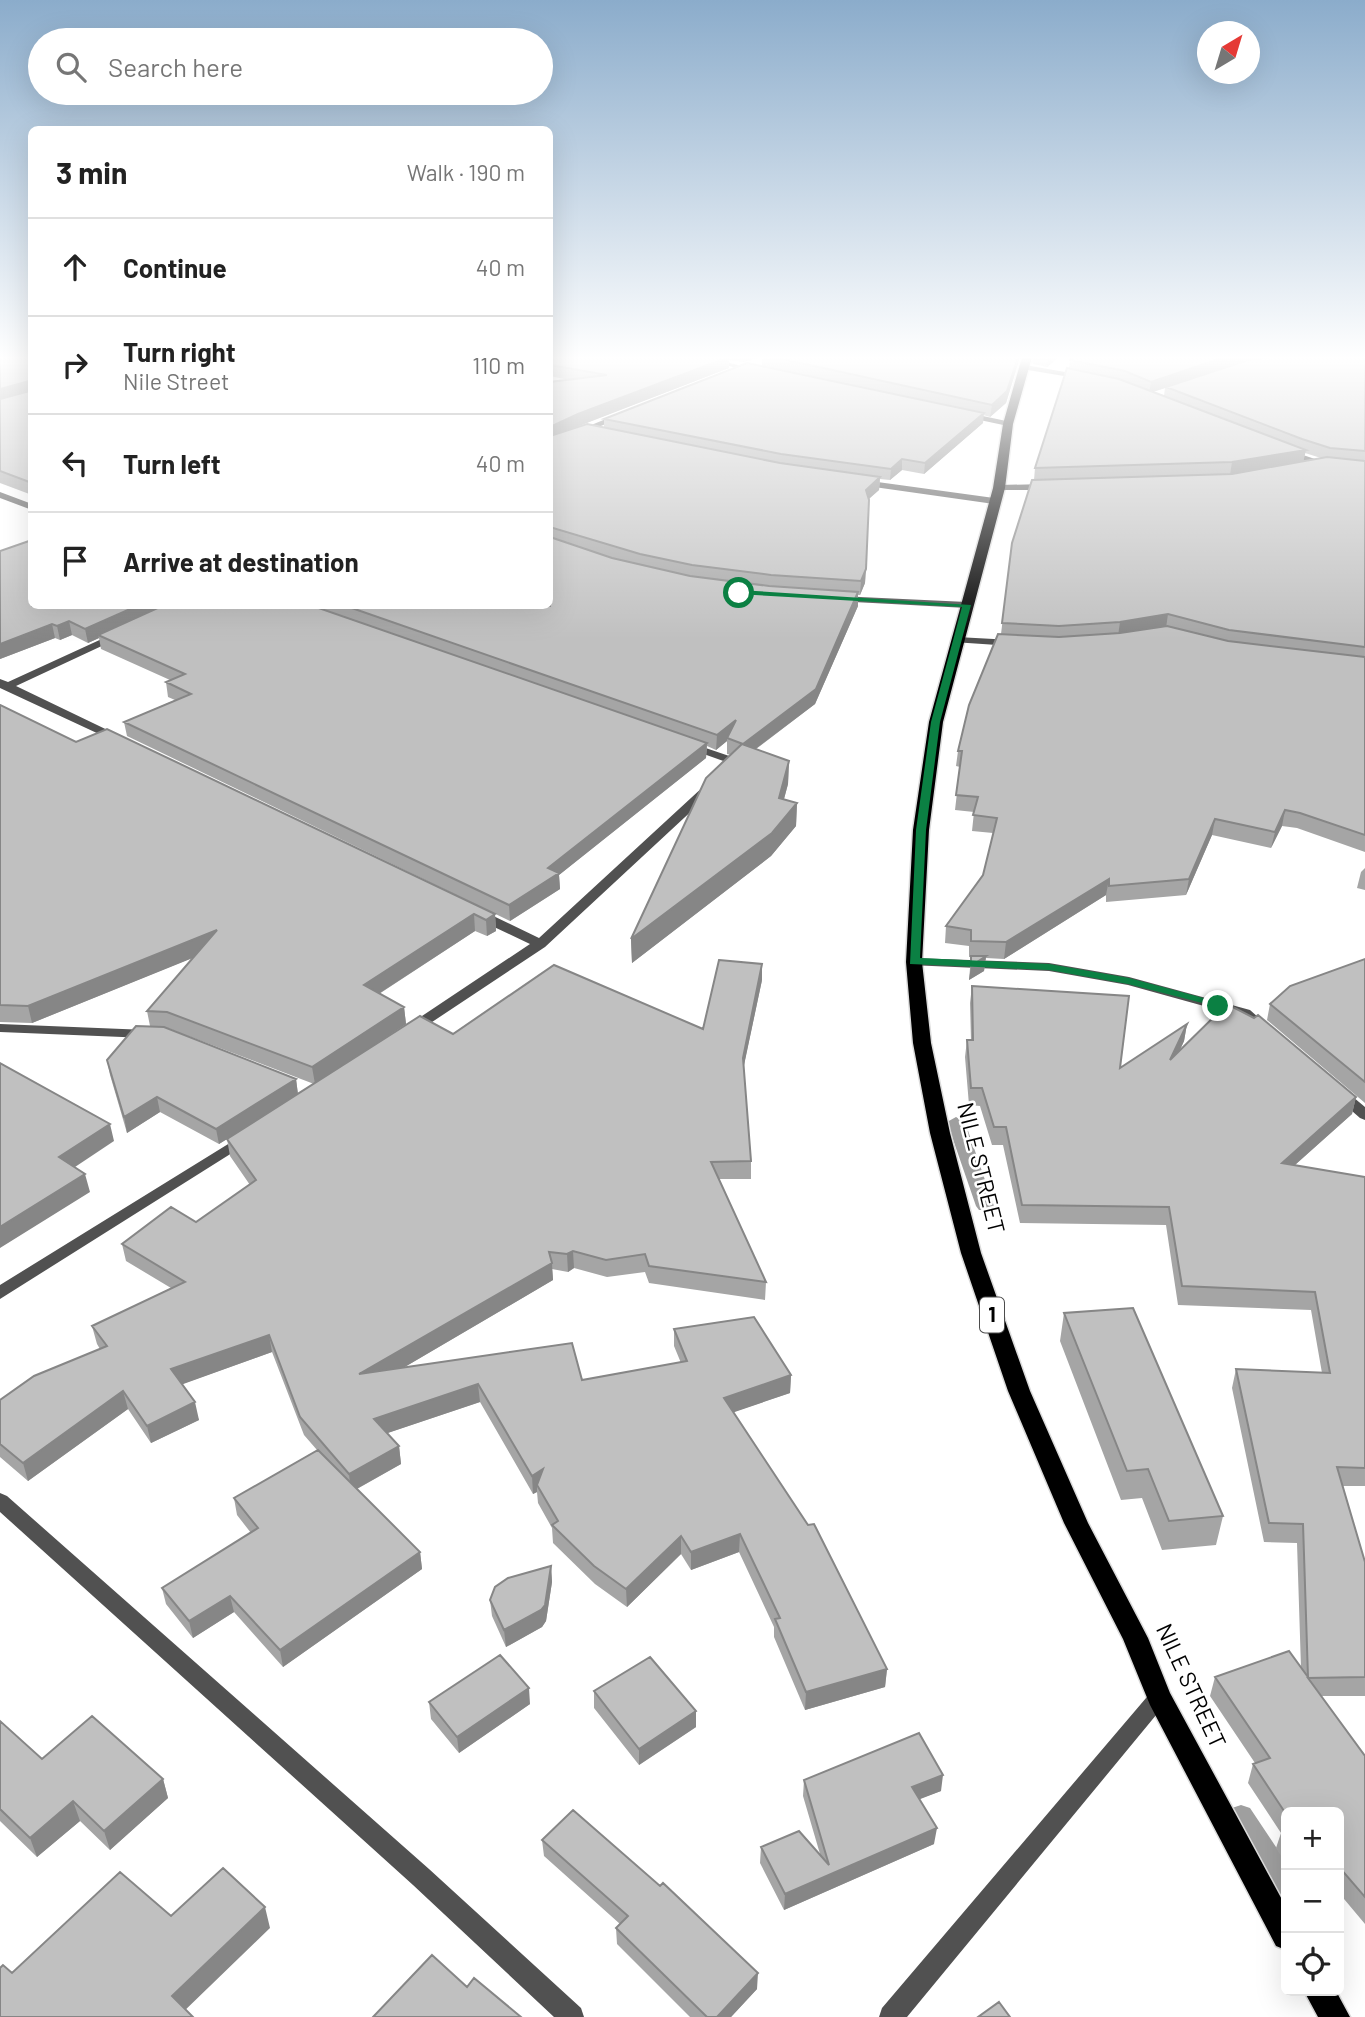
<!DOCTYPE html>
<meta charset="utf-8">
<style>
:root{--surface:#fff;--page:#f6f6f6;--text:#222;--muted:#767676;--line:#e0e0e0}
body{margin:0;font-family:Barlow,sans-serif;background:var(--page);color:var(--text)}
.controls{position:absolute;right:21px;bottom:21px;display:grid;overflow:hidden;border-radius:10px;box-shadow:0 7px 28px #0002}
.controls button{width:63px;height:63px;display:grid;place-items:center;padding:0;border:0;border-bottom:2px solid var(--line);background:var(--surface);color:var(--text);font:35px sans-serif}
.compass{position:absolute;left:1197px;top:21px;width:63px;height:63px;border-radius:50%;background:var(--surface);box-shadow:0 7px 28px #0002;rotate:38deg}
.stop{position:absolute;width:21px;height:21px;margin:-16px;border:5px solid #0b8043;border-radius:50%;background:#fff}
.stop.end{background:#0b8043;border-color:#fff;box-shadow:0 2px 7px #0008}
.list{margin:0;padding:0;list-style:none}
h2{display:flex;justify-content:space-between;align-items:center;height:91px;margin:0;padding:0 28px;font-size:30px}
h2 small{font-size:23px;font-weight:400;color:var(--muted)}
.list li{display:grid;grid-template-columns:46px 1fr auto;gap:21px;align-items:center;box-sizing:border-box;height:98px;padding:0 28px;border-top:2px solid var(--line)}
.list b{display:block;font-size:26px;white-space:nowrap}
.list p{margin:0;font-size:23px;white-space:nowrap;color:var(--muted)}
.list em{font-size:23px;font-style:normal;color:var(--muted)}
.icon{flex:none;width:38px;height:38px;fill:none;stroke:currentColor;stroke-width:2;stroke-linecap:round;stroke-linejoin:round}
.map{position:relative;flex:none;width:1365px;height:2017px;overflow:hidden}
.search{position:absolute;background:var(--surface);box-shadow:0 7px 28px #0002;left:28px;top:28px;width:525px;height:77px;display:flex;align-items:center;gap:18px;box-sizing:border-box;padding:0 24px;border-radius:38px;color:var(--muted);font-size:26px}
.panel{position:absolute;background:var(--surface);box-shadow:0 7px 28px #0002;left:28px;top:126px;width:525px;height:483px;border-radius:10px}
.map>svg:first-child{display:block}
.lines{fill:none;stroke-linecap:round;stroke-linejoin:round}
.stream{fill:#9f9f9f;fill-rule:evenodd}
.primary-casing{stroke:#dbdbdb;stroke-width:3}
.minor{fill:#515151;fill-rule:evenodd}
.primary{fill:#000;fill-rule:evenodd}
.wall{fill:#a5a5a5;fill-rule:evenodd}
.shaded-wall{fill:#868686}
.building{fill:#c0c0c0;stroke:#868686;stroke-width:2}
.route{fill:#0b8043}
.labels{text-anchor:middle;stroke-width:5;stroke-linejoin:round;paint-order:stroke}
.shield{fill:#fff;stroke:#4c4c4c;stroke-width:2}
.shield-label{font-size:21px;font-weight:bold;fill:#000}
.street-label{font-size:23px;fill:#000;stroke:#fff}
</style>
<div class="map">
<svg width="1365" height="2017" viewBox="0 0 1365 2017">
<rect width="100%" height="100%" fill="#fff"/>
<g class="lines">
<!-- stream -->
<path class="stream" d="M956 1117 965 1122 994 1206 991 1210H979L976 1206 947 1122Z
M1241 1805 1250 1808 1286 1862V1896L1277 1893 1232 1824 1229 1816 1232 1808Z"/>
<defs>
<path id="primary" d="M1022 357H1032L1013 424 1005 488 943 722 929 830 922 962 931 1043 950 1133 981 1253 1030 1391 1088 1523 1148 1638 1170 1693 1286 1907V1950L1276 1946 1150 1705 1123 1639 1064 1523 1008 1391 961 1253 930 1133 913 1043 906 962 913 830 929 722 993 488 1003 424Z
M1304 1991H1336L1350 2017H1318Z"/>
</defs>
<!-- primary casing -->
<use href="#primary" class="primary-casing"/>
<!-- minor -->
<path class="minor" d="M695 357H708L760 371 756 373Z
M1025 365 1082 375 1086 377 1082 379 1022 369V365Z
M964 412 1011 422 1012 424 1008 426 961 416V412Z
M618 414 625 416 550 447V442Z
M1288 450 1327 463 1365 466V472L1326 468 1285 455V451Z
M863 480 994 498 998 501 994 504 860 485V481Z
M999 485 1046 484 1050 487 1046 490H996L995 488Z
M0 492 32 504V510L0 498Z
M839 596 967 602 972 605 967 608 835 601V597Z
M117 632 121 633V637L16 686 122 737V741H114L0 688V679L8 682Z
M957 637 1012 640 1017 643 1012 646 953 642 952 640Z
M688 742 741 760 743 762 737 768H729L727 766 729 763 684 747 682 745Z
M708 785 714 789 712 792 545 947 417 1032H407L405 1029 407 1026 530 944 475 918 473 915 475 912H485L539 938 704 786Z
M914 958 1049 963 1129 977 1250 1010 1267 1025 1265 1028H1255L1240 1016 1128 985 1049 971 909 965 907 962Z
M0 1024 147 1030 154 1034 147 1038 0 1032Z
M1342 1090 1347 1092 1365 1107V1120L1360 1118 1337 1098 1335 1095Z
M246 1133 254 1138 251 1141 0 1299V1285Z
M0 1493 7 1496 429 1869 581 2008 584 2017H554L413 1885 0 1512Z
M1159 1688 1166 1691 1169 1697 1166 1703 907 2017H879L882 2008 1152 1691Z"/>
<!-- primary -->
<use href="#primary" class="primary"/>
</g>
<!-- wall -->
<path class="wall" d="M0 357H32V495L0 483Z
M550 357H1020L1006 403 990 417 983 415V423L924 474 902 470 890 480 880 479 879 490 869 499 865 583 860 595H858V606L815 704 756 749 789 761 788 784 784 799 797 803 796 826 771 856 632 963 631 939 731 755 727 754V741L716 750 707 746 706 758 559 875 560 889 510 921 127 736 124 722 175 700 168 697 166 682 170 680 101 649 99 638 88 643 72 635 60 640 55 638 0 659V551L32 606H550V382L569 380 550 376ZM762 357V366L604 419V427L573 428 729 368V360L743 362Z
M1032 357H1059L1047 367 1033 364Z
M1071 357H1365V852L1297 828 1282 826 1271 848 1212 835 1186 895 1106 902V895L1004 959 986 958 984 971 969 980 971 957H969V946L945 943 946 926 983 875 993 833 972 831 974 812 955 810 960 767 956 766 958 751 1001 634 1012 543 1034 480 1035 468 1069 368ZM1165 388 1164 396 1153 392ZM1305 453 1321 458 1303 461Z
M0 705 76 742 495 914 496 931 487 936 475 931 379 994 404 1007 406 1024 343 1065 453 1034 703 1029 762 980 743 1069 751 1161V1179H719L766 1282 765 1300 649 1283 645 1272 607 1277 574 1268 568 1272 552 1269 553 1280 403 1368 582 1380 681 1363 674 1346V1329L791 1375 790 1393 733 1412 887 1669 885 1687 805 1710 774 1637V1627L739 1552 691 1570 681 1554 627 1607 595 1584 553 1543 552 1528 538 1503 537 1492 533 1494 480 1402 387 1433 399 1446 401 1464 357 1489 420 1552 422 1569 283 1667 234 1612 193 1638 166 1604 162 1588 251 1533 237 1515 234 1498 317 1450 304 1435 272 1352 182 1384 199 1420 151 1443 128 1409 28 1481 0 1457V1400L100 1349 97 1344 92 1326 171 1288 126 1261 122 1244 196 1222 250 1185 230 1156 227 1139 255 1122 219 1144 160 1112 127 1133 110 1075 107 1060 150 1026 147 1011 194 957 32 1023 0 1022ZM168 1028 170 1029 314 1084 298 1094 296 1079Z
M1365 868V890L1357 888 1361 872Z
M1365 959V1103L1267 1020 1270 1004Z
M972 986 1120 1068 1187 1024 1184 1041 1179 1052 1356 1097 1352 1114 1295 1165 1365 1177V1486H1343L1365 1562V1696H1321L1365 1756V1924L1339 1893V1812H1286V1864L1276 1848 1281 1833 1248 1783 1253 1764 1255 1763 1210 1696 1215 1677 1301 1668 1297 1543 1264 1542 1232 1388 1236 1369 1322 1373 1311 1310 1178 1305 1166 1225 1020 1223 1003 1145H992L980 1106 969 1105 965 1057 967 1040H971L970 1003Z
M1064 1313 1223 1516 1216 1545 1162 1550 1142 1498 1121 1500 1060 1341Z
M551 1566 552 1582 546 1621 542 1627 506 1647 492 1616 490 1600Z
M594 1691 696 1727 639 1765 594 1708Z
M429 1702 530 1704 459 1753 431 1719Z
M0 1721 42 1759 163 1779 168 1798 110 1850 80 1821 37 1857 0 1821Z
M804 1780 941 1791 919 1799 934 1844 784 1910 760 1863 761 1847 820 1854 803 1796Z
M542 1840 660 1886 757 1989 731 2017H690L617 1944 616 1928 620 1924 544 1856Z"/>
<!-- shaded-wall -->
<path class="shaded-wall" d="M729 357V368L579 426 550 439V427L578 414Z
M743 357H762L743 362Z
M1018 357H1020L1006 403 990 417 992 405Z
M1048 357H1059L1047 367Z
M1225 357H1283L1166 387 1165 388 1149 393 1151 382Z
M29 381 31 392 0 402V389Z
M984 413 983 423 924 474 925 463Z
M1306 450 1303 463 1230 475 1232 462Z
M902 459V470L890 480 891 469Z
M880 477 879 490 865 502 866 490Z
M866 569 865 583 860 595 861 581Z
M858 592V606L815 704 742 759 743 744Z
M137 606H170L98 635 99 638 88 643 85 629Z
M1168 614 1166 628 1118 636 1120 622Z
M69 621 72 635 60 640 57 626Z
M52 624 55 638 0 659V644Z
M736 720 727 738V741L716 750 717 735Z
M707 743 706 758 559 875 560 889 510 921 509 905 548 868Z
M789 761 788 784 778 821 779 798Z
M797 803 796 826 771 856 632 963 631 939Z
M1285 810 1282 826 1271 848 1275 832Z
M1215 819 1212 835 1186 895 1189 879Z
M1109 879 1106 895 1004 959 1006 942Z
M474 914 475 931 366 1002 364 985Z
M495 914 496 931 487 936 486 920Z
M217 930 220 947 32 1023 28 1006Z
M986 956 984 971 969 980 971 966Z
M762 964V980L742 1075 743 1058Z
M404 1007 406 1024 315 1084 312 1067Z
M1187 1024 1184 1041 1167 1078 1170 1060Z
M296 1079 298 1095 219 1144 216 1129Z
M157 1097 160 1112 127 1133 124 1117Z
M1356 1097 1352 1114 1278 1180 1282 1163Z
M110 1124 114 1141 63 1175 59 1157Z
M85 1174 90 1192 0 1248V1227Z
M573 1251 574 1268 568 1272 567 1254Z
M552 1263 553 1280 362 1392 359 1374Z
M269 1335 272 1352 175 1387 171 1369Z
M791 1375 790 1393 723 1416 724 1398Z
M478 1384 480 1402 376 1437 374 1419Z
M123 1391 128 1409 28 1481 23 1463Z
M195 1402 199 1420 151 1443 147 1426Z
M399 1446 401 1464 351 1492 349 1474Z
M543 1469 537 1485V1492L533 1494 532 1476Z
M740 1534 739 1552 691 1570V1552Z
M681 1536V1554L627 1607 626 1589Z
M420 1552 422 1569 283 1667 280 1650Z
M551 1566 552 1582 546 1621 542 1627 506 1647 504 1630Z
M230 1596 234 1612 193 1638 189 1621Z
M887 1669 885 1687 805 1710 806 1692Z
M529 1688 530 1704 459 1753 457 1737Z
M696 1711V1727L639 1765V1749Z
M943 1775 941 1791 910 1803 912 1787Z
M163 1779 168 1798 110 1850 104 1831Z
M73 1801 80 1821 37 1857 30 1838Z
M937 1828 934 1844 784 1910 785 1894Z
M265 1907 270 1928 179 2016 172 1996Z
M758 1973 757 1989 731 2017H717Z"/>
<!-- building -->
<path class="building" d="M0 357H32V383L29 381 0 389Z
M550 357H729L578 414 550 427V382L607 375 550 365Z
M773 357H1018L1007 391 992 405Z
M1071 357H1225L1151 382 1125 371 1070 360Z
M1271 357H1361L1365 359V451L1330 448 1302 439 1166 387 1245 361Z
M747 363 984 413 925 463 902 459 891 469 781 454 604 419Z
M1067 368 1119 379 1306 450 1232 462 1035 468Z
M32 387V483L0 471V399L30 391Z
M587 424 780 463 880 477 866 490 869 500 866 569 861 581 771 575 692 565 640 554 550 527V529V436Z
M1327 457 1365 461V647L1229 630 1168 614 1120 622 1059 626 1002 623 1012 543 1032 480 1232 474Z
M550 537 612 558 690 576 769 586 858 592 816 689 743 744 727 738 736 720 717 735 346 606H550Z
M32 540V606H137L85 629 69 621 57 626 52 624 0 644V551Z
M162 606H313L707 743 548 868 559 873 509 905 124 722 191 694 166 682 185 674 98 635Z
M1167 626 1228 641 1365 657V835L1300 813 1285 810 1275 832 1215 819 1189 879 1109 886V879L1006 942 971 941V930L946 926 983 875 997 818 973 815 978 797 956 795 962 751H958L969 705 998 634 1059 637 1120 633Z
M0 705 76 742 107 729 495 914 486 920 474 914 364 985 404 1007 312 1067 167 1012 147 1011 217 930 28 1006 0 1005Z
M742 744 789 761 779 798 797 803 772 833 631 939 706 778Z
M971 956H986L971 966Z
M1365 959V1082L1270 1004 1290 986Z
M719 960 762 964 743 1058 751 1161 711 1162 766 1282 649 1266 645 1254 606 1260 573 1251 567 1254 549 1252 552 1263 359 1374 572 1343 582 1380 687 1361 674 1329 754 1317 791 1375 724 1398 808 1525 814 1524 887 1669 806 1692 775 1619 780 1618 740 1534 691 1552 681 1536 626 1589 594 1566 552 1525 558 1521 537 1485 543 1469 532 1476 478 1384 374 1419 399 1446 349 1474 300 1417 269 1335 171 1369 195 1402 147 1426 123 1391 23 1463 0 1444V1400L34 1376 107 1346 92 1326 185 1282 122 1244 171 1207 196 1222 256 1180 227 1139 420 1016 453 1034 554 965 703 1029Z
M972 986 1129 996 1120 1068 1187 1024 1170 1060 1227 1004 1254 1018 1258 1015 1356 1097 1282 1163 1365 1177V1468L1337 1467 1365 1562V1677L1308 1678 1365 1756V1897L1339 1867V1812H1286V1814L1253 1764 1270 1758 1215 1677 1289 1651 1308 1677 1303 1524 1269 1523 1236 1369 1330 1373 1315 1292 1182 1286 1169 1207 1022 1205 1006 1127H994L982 1088H971L967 1040H973Z
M136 1026 164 1027 296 1079 216 1129 157 1097 124 1117 107 1060Z
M0 1063 110 1124 59 1157 85 1174 0 1227Z
M1133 1308 1223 1516 1169 1521 1148 1469 1127 1471 1064 1313Z
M318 1450 420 1552 280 1650 230 1596 189 1621 162 1588 258 1528 234 1498Z
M551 1566 545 1605 541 1610 504 1630 490 1600 495 1587 508 1578Z
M500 1655 529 1688 457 1737 429 1702Z
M650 1657 696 1711 639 1749 594 1691Z
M92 1716 163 1779 104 1831 73 1801 30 1838 0 1809V1721L42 1759Z
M919 1733 943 1775 912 1787 937 1828 785 1894 761 1847 799 1831 829 1865 804 1780Z
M573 1810 660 1886 663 1883 758 1973 717 2017H707L616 1928 628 1916 542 1840Z
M1286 1828V1837L1282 1830Z
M223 1868 265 1907 172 1996 193 2017H0V1968L3 1965 12 1973 120 1872 171 1916Z
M432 1955 467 1987 474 1978 521 2017H373Z
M999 2002 1010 2017H978Z"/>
<!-- sky -->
<linearGradient id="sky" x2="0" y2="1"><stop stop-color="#8baccb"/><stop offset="0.56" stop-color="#fff"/><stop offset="1" stop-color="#fff" stop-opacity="0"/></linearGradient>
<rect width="1365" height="639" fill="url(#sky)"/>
<!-- route -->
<path class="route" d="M739 590 971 605 940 722 926 830 920 958 1049 964 1129 978 1222 1003V1008L1128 984 1049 970 910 964 916 830 931 722 962 607 736 594Z"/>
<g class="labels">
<!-- shield labels -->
<rect class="shield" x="980" y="1297.5" width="24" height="35" rx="5"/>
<g class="shield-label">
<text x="992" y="1322">1</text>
</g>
<!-- street labels -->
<g class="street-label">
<text transform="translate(981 1168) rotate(76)" y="8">NILE STREET</text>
<text transform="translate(1191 1686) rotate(65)" y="8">NILE STREET</text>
</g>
</g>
</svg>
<div class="controls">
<button>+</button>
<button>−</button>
<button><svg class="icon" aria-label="locate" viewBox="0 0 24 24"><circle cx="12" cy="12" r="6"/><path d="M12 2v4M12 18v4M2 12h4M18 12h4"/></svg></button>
</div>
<svg class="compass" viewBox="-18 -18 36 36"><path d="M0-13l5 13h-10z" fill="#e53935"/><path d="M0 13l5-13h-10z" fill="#767676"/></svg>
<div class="stop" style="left:739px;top:593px"></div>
<div class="stop end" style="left:1218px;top:1006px"></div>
<div class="search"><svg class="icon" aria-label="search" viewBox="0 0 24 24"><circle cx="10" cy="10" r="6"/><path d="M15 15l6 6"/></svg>Search here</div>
<section class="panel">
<h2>3 min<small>Walk · 190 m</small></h2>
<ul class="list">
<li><svg class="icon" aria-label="ahead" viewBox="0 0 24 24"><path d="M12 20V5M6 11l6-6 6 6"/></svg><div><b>Continue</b></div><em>40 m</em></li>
<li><svg class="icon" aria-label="right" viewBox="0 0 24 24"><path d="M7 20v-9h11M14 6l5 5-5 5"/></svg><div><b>Turn right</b><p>Nile Street</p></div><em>110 m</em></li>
<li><svg class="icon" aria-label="left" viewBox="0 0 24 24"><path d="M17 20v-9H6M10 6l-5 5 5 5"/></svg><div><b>Turn left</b></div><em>40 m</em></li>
<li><svg class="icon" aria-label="arrive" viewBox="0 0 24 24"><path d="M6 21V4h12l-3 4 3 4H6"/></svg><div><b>Arrive at destination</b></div></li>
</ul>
</section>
</div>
